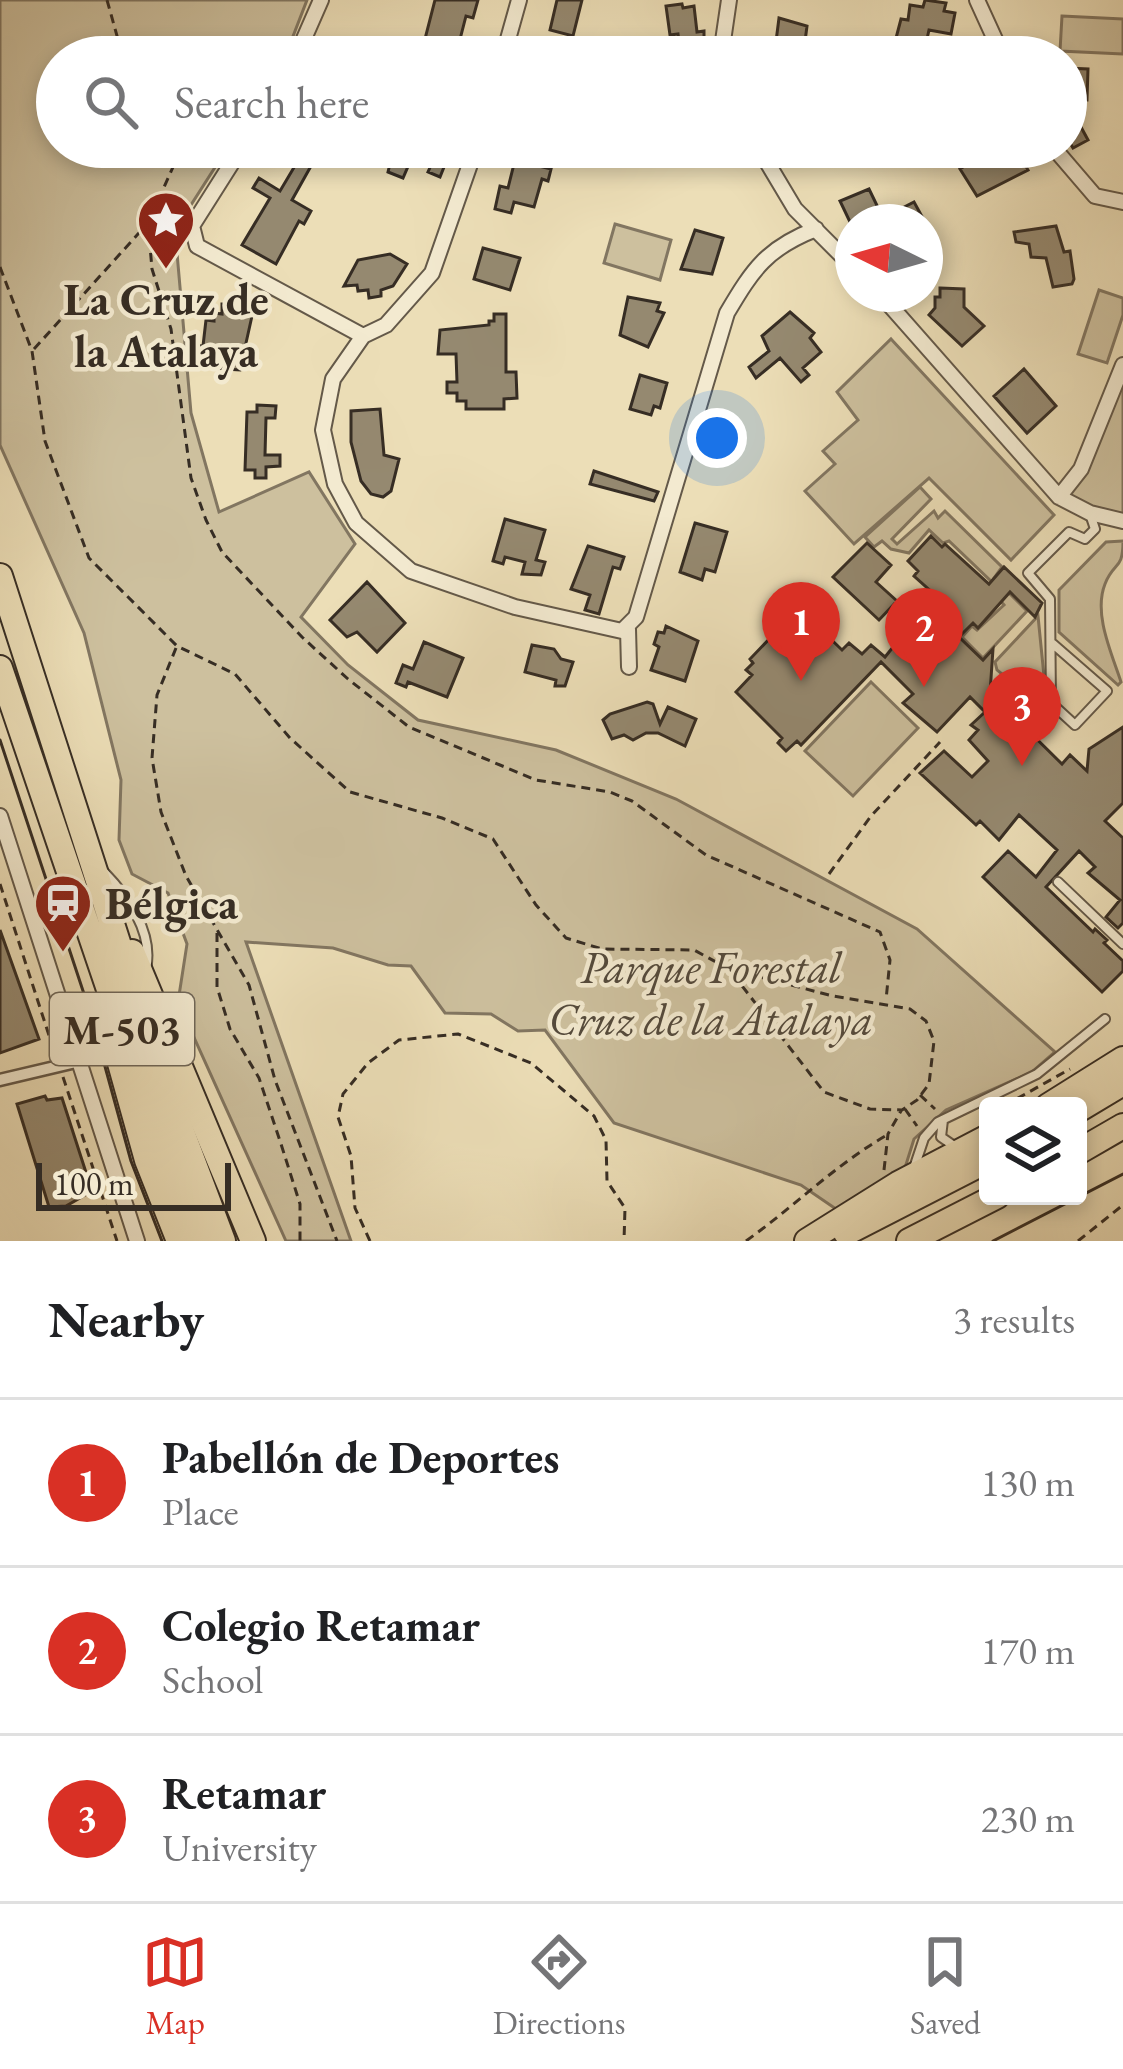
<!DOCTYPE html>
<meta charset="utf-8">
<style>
:root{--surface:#fff;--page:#f6f6f6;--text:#202124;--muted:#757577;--line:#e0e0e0;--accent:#d93025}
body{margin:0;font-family:"EB Garamond",serif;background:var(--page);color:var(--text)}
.controls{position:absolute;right:36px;bottom:36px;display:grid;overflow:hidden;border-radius:12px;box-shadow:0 6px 18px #0003}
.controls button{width:108px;height:108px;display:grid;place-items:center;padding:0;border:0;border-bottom:3px solid var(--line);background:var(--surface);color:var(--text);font:60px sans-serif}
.compass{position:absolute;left:835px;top:204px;width:108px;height:108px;border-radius:50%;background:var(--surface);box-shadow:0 6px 18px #0003;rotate:275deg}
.scale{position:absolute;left:36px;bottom:30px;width:195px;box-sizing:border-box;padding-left:12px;border:6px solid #362d24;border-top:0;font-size:33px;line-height:42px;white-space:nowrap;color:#362d24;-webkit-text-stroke:9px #f3ead0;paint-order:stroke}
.you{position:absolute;left:717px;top:438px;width:42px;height:42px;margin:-30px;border:9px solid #fff;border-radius:50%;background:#1a73e8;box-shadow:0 0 0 18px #1a73e833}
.badge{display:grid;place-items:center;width:78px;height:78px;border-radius:50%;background:var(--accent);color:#fff;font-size:39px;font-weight:700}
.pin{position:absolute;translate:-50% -99px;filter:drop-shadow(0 3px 6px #0008)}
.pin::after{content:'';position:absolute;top:63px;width:42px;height:36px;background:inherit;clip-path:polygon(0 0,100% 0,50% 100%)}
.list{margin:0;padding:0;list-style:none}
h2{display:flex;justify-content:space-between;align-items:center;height:156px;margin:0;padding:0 48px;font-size:51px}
h2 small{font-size:39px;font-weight:400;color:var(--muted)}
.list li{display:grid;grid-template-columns:78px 1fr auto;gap:36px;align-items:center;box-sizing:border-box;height:168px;padding:0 48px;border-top:3px solid var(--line)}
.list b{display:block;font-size:45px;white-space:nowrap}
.list p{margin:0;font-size:39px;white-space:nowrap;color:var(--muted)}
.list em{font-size:39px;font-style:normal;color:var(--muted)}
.icon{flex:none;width:66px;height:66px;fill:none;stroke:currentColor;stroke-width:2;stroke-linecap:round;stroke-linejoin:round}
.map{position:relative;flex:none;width:1123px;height:1241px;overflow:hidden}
.search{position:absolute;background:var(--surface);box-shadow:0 6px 18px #0003;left:36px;right:36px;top:36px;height:132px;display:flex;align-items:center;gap:30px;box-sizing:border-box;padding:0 42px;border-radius:66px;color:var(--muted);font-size:45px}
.sheet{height:660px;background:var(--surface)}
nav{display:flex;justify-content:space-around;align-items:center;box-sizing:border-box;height:168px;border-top:3px solid var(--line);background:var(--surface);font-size:33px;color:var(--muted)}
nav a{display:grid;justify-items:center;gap:6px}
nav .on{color:var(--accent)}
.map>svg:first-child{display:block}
.green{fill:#cdc09e;stroke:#827661;stroke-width:3}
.building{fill:#958970;stroke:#362d24;stroke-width:3}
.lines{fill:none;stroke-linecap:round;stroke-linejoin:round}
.service-casing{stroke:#645949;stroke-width:12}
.pedestrian-casing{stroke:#645949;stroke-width:15}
.minor-casing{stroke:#645949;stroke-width:18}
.trunk-casing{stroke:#362d24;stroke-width:28}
.motorway-casing{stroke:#362d24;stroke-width:28}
.path{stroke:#362d24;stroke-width:3;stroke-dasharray:9 6;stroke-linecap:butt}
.service{stroke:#f3ead0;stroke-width:8}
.pedestrian{stroke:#f3ead0;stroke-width:10}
.minor{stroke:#f3ead0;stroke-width:14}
.trunk{stroke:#ecdeb7;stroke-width:24}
.motorway{stroke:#ecdeb7;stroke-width:24}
.tram{stroke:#362d24;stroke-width:3}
.labels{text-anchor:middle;stroke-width:9;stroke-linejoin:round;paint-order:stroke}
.shield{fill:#f3ead0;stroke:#6f6658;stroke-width:3}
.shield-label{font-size:42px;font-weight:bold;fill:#362d24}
.poi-label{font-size:45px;font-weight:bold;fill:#362d24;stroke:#f3ead0}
.park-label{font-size:45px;font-style:italic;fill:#544a3c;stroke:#f3ead0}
</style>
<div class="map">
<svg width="1123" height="1241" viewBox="0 0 1123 1241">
<rect width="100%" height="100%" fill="#ecdeb7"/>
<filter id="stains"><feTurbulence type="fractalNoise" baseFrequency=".00167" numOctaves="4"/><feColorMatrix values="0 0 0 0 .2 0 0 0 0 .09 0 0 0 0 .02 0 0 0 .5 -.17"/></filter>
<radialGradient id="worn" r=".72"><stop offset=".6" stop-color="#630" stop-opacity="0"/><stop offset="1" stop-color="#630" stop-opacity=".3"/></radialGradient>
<!-- green -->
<path class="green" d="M0 0H307L285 57H57V147H228L175 230 191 413 219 512 309 472 355 544 301 617 348 665 418 720 556 750 676 799 917 929 1055 1052 1032 1072 946 1110 914 1139 904 1171 836 1209 801 1185 614 1123 545 1030 518 1031 491 1014 445 1013 411 966 388 965 333 948 246 942 351 1241H286L178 1002 187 944 168 893 132 874 119 840 121 780 84 633 0 445Z
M1062 16 1123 19V54L1060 51Z
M615 224 671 240 660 280 604 263Z
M1099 290 1123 298V315L1107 363 1078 354Z
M891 339 1054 515 1011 560 929 478 854 544 805 491 835 464 823 451 858 420 837 392Z
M1123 376V514L1082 504 1069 494Z
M920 487 931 499 892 539 897 544 934 511 938 518 945 511 1002 567 994 578 1027 611 983 658 962 637 972 626 977 630 1004 605 992 591 996 586 949 541 943 543 929 530 909 553 891 549 882 541 874 547 865 537Z
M1123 541C1123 571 1114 561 1105 584 1093 614 1112 654 1121 682L1118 685 1059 632V590L1106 542Z
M1038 616 1046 696 1038 703 997 670 995 662Z
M871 682 918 728 853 796 805 751Z"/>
<!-- building -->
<path class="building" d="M435 0H478L473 18 466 16 458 47 425 39Z
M557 0H582L573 36 550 30Z
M925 0 946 3 944 11 955 13 951 34 929 30 925 48 929 57H879L882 40 895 42 901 19 908 20 910 5 923 7Z
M682 4 683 8 694 6 697 32 704 31V53L696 57 681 56 678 34 670 35 666 6Z
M779 18 807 26 803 57H774Z
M1066 68 1088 69 1087 100H1080L1079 113 1075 116 1088 140 1073 148 1066 136Z
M394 147H452L440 177 428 172 432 163 413 155 403 178 388 172Z
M994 147H1015L1028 170 977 196 960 169Z
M299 159 311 166 292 200 311 211 304 224 299 221 276 264 242 245 270 198 253 188 259 178 280 191Z
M515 160 551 169 548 181 542 179 534 207 514 202 511 213 495 209 500 186 508 188Z
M869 189 883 218 914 202 925 222H850L840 201Z
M1056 226 1064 252 1070 251 1074 279 1072 284 1053 287 1046 258 1031 257 1029 244 1016 242 1014 232Z
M695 230 723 238 712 274 681 269Z
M483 248 520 258 510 290 474 279Z
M390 254 407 264 393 286 381 290V296L369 298 368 290 358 291 357 285 344 286 358 260Z
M940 288 964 289V307L984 326 962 346 929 315 935 308V297H940Z
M628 297 660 303 657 311 664 313 648 347 620 335Z
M222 304 238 305 237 315 252 316 240 370 208 368 209 358 192 357 190 345 203 346 206 320 214 321V313L222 314Z
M790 312 814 333 810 338 821 352 803 368 809 375 801 382 780 358 756 378 749 367 769 351 762 336Z
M494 314H506V372H516L517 398 504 399V409H466V401H457V393H447V382H457L456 354H438L440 330 489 325V321H494Z
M1024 369 1056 406 1027 433 994 396Z
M640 375 667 383 660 408 654 406 651 415 630 409Z
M257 405 276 406 275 418H266L265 455H280V466L266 467V478H255V470H245L247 412H257Z
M380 409 384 455 399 459 391 491 383 497 371 494 361 481 351 442V411Z
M594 471 658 492 654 501 590 484Z
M505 519 545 530 536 560 545 562 541 575 522 574 525 562 505 557 503 564 493 561Z
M695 523 727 532 715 572 705 569 702 580 680 572Z
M931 536 942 547 945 544 989 584 1004 567 1042 603 1035 617 1010 592 978 628 973 623 959 637 983 660 993 649 990 693 1062 764 1070 755 1087 771 1089 749 1123 727V803L1105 821 1123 838V923L1118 928 1106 917 1120 900 1088 873 1095 867 1079 851 1046 887 1093 932 1095 929 1107 940 1104 943 1123 961V971L1102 992 983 877 1008 851 1036 877 1057 850 1019 815 999 840 980 821 976 825 920 773 944 751 972 777 988 761 969 740 978 730 971 725 985 712 970 697 937 732 903 703 913 694 881 662 801 745 797 741 786 751 778 743 782 738 736 692 752 675 746 670 753 663 750 659 775 633 779 635 787 627 793 631 807 616 842 650 849 643 862 654 871 645 885 657 935 595 914 576 918 571 908 561Z
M867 543 891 565 876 582 897 601 879 620 833 577Z
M588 546 624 557 620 569 613 567 599 614 585 610 590 595 571 589Z
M367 582 405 623 377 652 357 632 347 637 330 620Z
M666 626 698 641 685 681 651 670 659 647 654 644 658 632 664 633Z
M424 642 463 658 447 697 408 682 406 687 396 683 403 665 413 669Z
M532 645 554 649 561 659 573 662 565 686H555L556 680 525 672Z
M647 702 653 704 660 724 668 707 696 719 685 746 658 733H646L633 740 624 735 612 739 603 720 610 714Z
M0 930 39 1039 0 1053Z
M45 1096 47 1100 62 1098 92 1191 66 1206 49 1207 17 1104Z"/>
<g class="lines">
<defs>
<path id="service" d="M1053 644 1107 691 1075 725 1051 703 1050 599 1028 573 1069 532 1085 539 1095 529 1090 514
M104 872C128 897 154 932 146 969
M1058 882 1123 944
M943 1120 941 1137 957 1148
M914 1168 924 1138 938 1122 1037 1074 1105 1019"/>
<path id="pedestrian" d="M0 1080 76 1062"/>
<path id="minor" d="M977 0 1003 57
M296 57 321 0
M503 57 519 0
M726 57 723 41 729 0
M242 147 192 226 197 246 363 336
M476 147 432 273 386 325 363 336 333 379 323 430 335 484 356 523 411 571 515 607 622 631 636 617 727 313C753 269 767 248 816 229
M758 147 795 209 853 267
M1053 147 1095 196 1123 202
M880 294 1059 497 1090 513 1123 521
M1059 497 1081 469 1123 365
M628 629 629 667
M0 816 137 1241"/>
<path id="trunk" d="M132 952 253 1241
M106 1013 147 1160 179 1241
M1048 1106 1123 1059
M1078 1110 1123 1083
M1078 1152 1123 1126
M846 1233 988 1160
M807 1241 898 1184 988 1137
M909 1241 997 1196"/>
<path id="motorway" d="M0 576 161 1076 223 1241
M0 668 140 1081 200 1241"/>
</defs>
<!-- service casing -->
<use href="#service" class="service-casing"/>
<!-- pedestrian casing -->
<use href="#pedestrian" class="pedestrian-casing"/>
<!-- minor casing -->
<use href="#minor" class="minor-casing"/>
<!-- trunk casing -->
<use href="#trunk" class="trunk-casing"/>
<!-- motorway casing -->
<use href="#motorway" class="motorway-casing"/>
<!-- path -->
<path class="path" d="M107 0 119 43 138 57
M148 223 152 269 171 329 191 478 206 520 222 552 302 637 348 679 409 727 536 780 610 792 632 801 706 855 880 932 890 960 886 1000
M0 267 32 351 45 441 89 558 177 646 235 674 290 738 350 792 442 818 493 839 536 905 566 938 602 949 694 950 729 969 824 1092 870 1109 902 1110 917 1100 929 1084 934 1041 926 1021 910 1009 833 996 729 969
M34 349 148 223 182 147
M176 648 157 695 152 758 161 812 186 876 249 985 275 1080 337 1241
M829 874 871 816 940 742
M0 884 56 1057
M217 933V987L230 1029 259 1078 281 1144 300 1204V1241
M63 1077 117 1241
M920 1095 935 1109
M1004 1106 1070 1069
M905 1109 917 1126
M884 1170 888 1134 901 1111
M370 1241 355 1208 351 1156 338 1117 343 1094 368 1063 399 1040 458 1034 531 1063 594 1116 606 1140 607 1181 625 1208 624 1241
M746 1241C795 1206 835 1165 887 1135
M1078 1241 1123 1205"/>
<!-- service -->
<use href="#service" class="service"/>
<!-- pedestrian -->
<use href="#pedestrian" class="pedestrian"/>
<!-- minor -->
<use href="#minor" class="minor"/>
<!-- trunk -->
<use href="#trunk" class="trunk"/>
<!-- motorway -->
<use href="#motorway" class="motorway"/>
<!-- tram -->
<path class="tram" d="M0 740 90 1012 131 1161 162 1241
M993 1241 1123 1174"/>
</g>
<!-- icons -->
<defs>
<symbol id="sight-pin" viewBox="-11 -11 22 30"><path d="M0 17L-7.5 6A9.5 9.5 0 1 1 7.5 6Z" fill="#8f2418" stroke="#f3ead0"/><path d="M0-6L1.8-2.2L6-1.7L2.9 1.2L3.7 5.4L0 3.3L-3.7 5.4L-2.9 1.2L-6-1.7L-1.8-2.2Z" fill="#fff"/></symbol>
<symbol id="station-pin" viewBox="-11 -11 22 30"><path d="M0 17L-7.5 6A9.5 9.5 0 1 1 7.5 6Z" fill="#8f2418" stroke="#f3ead0"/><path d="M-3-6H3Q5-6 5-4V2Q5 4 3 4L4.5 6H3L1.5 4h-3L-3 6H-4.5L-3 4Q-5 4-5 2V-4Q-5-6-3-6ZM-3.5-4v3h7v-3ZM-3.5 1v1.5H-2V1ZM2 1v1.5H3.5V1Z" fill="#fff"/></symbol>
</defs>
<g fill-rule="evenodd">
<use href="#sight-pin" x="133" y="187" width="66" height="90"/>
<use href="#station-pin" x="30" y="870" width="66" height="90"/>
</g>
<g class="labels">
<!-- shield labels -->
<rect class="shield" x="50" y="993" width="144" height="72" rx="9"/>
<g class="shield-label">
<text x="122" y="1044">M-503</text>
</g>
<!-- poi labels -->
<g class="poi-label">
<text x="166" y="315">La Cruz de<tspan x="166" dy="52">la Atalaya</tspan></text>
<text x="105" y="919" text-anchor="start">Bélgica</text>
</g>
<!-- park labels -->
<g class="park-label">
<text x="711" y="983">Parque Forestal<tspan x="711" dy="52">Cruz de la Atalaya</tspan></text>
</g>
</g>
<rect width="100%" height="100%" filter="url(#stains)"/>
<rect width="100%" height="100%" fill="url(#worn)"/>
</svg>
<div class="controls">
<button><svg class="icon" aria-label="layers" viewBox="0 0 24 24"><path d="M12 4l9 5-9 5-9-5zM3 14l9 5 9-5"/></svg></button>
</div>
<svg class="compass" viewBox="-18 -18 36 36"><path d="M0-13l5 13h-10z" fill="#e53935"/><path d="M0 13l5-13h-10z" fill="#757577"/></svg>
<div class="scale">100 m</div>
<div class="you"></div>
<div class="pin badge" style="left:801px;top:681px">1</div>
<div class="pin badge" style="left:924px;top:687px">2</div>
<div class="pin badge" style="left:1022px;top:766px">3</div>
<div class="search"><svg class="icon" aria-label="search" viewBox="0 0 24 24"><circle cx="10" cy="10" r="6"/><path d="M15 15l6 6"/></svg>Search here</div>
</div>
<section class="sheet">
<h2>Nearby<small>3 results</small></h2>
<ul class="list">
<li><span class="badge">1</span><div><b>Pabellón de Deportes</b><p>Place</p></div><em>130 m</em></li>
<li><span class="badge">2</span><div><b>Colegio Retamar</b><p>School</p></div><em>170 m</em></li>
<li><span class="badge">3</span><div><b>Retamar</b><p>University</p></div><em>230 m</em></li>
</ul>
</section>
<nav>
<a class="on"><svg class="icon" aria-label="map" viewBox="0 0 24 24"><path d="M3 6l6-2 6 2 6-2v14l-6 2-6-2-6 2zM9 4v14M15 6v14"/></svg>Map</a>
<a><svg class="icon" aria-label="directions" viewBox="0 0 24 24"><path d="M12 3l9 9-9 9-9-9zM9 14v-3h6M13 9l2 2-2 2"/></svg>Directions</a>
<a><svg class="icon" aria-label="saved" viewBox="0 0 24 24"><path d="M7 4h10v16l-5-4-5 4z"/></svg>Saved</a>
</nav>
